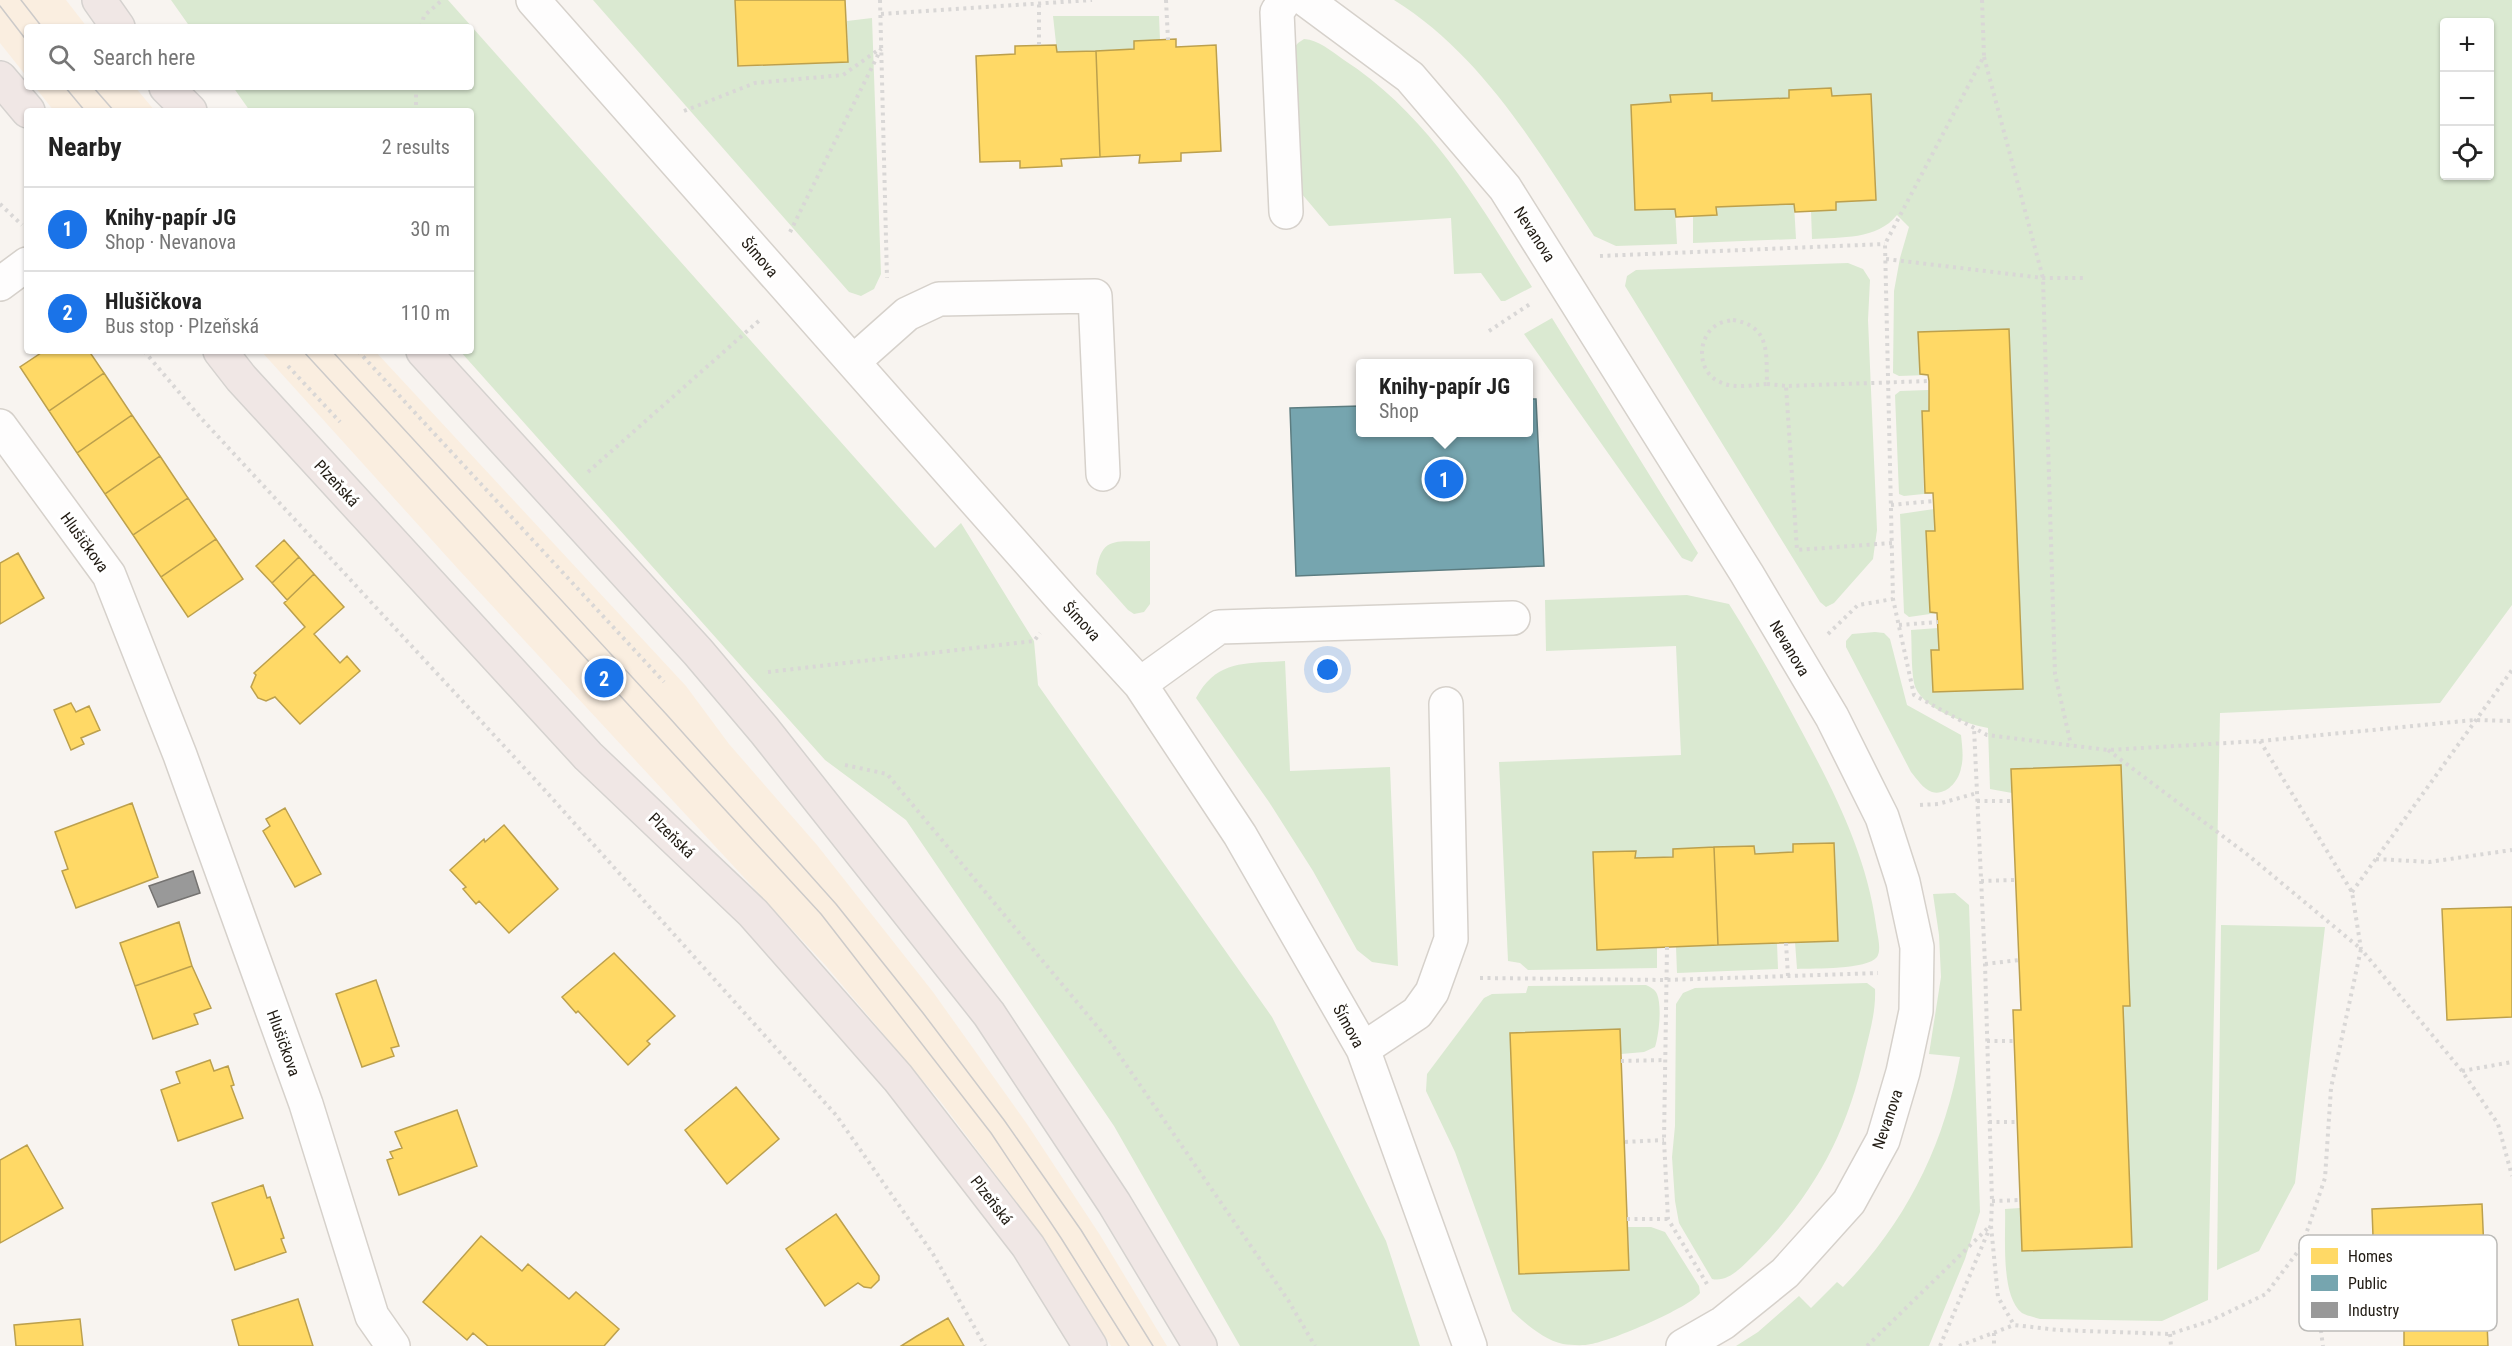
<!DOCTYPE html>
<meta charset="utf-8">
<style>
:root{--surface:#fff;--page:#f6f6f6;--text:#222;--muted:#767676;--line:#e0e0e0;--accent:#1a73e8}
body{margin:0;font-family:"Roboto Condensed",sans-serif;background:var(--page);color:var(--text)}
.controls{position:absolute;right:18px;top:18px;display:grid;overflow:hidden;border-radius:6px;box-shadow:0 2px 4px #0004}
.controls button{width:54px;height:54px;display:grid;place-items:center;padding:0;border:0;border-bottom:2px solid var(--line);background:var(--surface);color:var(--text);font:30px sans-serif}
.you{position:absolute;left:1328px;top:670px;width:21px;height:21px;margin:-15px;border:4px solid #fff;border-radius:50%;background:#1a73e8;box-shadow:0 0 0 9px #1a73e833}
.badge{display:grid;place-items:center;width:39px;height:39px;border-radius:50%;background:var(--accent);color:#fff;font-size:20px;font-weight:700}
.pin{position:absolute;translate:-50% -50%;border:3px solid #fff;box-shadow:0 2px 6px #0006}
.popup{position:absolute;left:1356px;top:359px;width:177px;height:78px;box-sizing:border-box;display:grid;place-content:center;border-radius:6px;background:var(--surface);filter:drop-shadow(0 2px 4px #0005);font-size:20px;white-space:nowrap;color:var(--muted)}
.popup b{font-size:22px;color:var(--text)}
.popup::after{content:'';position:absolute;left:50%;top:100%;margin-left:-12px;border:12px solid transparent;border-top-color:var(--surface)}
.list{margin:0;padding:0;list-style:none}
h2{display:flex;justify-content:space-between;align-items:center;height:78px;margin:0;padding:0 24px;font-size:26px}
h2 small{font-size:20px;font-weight:400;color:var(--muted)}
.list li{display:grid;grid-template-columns:39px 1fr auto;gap:18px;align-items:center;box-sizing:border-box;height:84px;padding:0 24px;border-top:2px solid var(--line)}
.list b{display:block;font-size:22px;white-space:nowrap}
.list p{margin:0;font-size:20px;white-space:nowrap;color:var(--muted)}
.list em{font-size:20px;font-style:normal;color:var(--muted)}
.icon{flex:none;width:33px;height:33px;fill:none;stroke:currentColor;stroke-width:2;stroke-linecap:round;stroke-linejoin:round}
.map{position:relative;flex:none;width:2512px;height:1346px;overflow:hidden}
.search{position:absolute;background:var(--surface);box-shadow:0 2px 4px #0004;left:24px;top:24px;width:450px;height:66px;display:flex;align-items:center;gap:15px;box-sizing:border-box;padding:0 21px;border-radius:6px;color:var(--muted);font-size:22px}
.panel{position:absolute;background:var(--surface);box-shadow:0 2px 4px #0004;left:24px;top:108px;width:450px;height:246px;border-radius:6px}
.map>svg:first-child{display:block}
.built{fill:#faeee0}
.green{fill:#dae9d1;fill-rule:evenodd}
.homes{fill:#ffd966;stroke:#bca04d;stroke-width:1.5}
.public{fill:#76a5af;stroke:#5c7c80;stroke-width:1.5}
.industry{fill:#999;stroke:#757371;stroke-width:1.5}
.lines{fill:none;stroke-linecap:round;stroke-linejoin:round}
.minor-casing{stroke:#d6d1cb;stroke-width:36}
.major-casing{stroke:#d5d2cf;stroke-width:36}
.path{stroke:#d9d7d6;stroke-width:4;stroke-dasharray:3 4.5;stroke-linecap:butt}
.minor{stroke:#fefdfd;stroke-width:33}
.major{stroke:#f0e7e5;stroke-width:33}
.tram{stroke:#cccac9;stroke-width:1.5}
.labels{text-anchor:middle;stroke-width:6;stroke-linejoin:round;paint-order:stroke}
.street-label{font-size:16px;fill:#211b13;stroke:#fff}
.key{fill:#fff;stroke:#bcbbb8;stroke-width:1.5}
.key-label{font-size:16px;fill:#211b13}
</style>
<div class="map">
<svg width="2512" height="1346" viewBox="0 0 2512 1346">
<rect width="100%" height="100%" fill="#f8f4f0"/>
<!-- built -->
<path class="built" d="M0 0H66L87 27H27V77L0 43Z
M35 87H135L155 111H54Z
M261 351H375L686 686 729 744 817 845 933 992 1027 1124 1100 1235 1167 1346H1111L1021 1208 941 1102 826 966 459 570Z"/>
<!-- green -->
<path class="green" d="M171 0H448L935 548 961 523 1034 641 1038 685 1272 1017 1386 1241 1420 1346H1240L1114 1126 906 820 825 760 460 351H471V111H250L233 87H471V27H190Z
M593 0H735L738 67 848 62 847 21 872 18 881 274 874 289 861 296 849 292Z
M1394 0H2512V605L2440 703 2220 713 2208 1300 2162 1321 2040 1319C2035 1317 2027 1316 2022 1313 2000 1296 2006 1235 2005 1209L2020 1208 2022 1251 2132 1247 2123 1006H2130L2121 766 2012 793 1990 789 1988 728C1966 724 1919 708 1914 683 1911 667 1912 647 1911 630L1938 628 1939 650 1931 651 1933 692 2023 688 2009 329 1919 332 1920 374 1928 375 1899 376 1893 373 1894 291 1900 258 1909 227 1897 215C1877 240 1841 237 1812 239L1811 211 1836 202 1876 200 1871 95 1832 96 1831 88 1789 90V98L1712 101V93L1670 95 1671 102 1631 105 1635 210 1675 209 1677 244 1616 246 1594 236C1538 151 1484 56 1394 0ZM2444 22H2490V176H2444Z
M1053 16H1159L1160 40 1134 41V49L1057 52Z
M1304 39C1319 40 1331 51 1344 60 1429 115 1479 203 1532 287L1505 301H1501L1481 273 1454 274 1451 218 1329 226 1301 193 1294 48 1298 43Z
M1794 204 1796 239 1693 243V216L1717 214 1716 207Z
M1848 263 1863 269 1870 280 1868 320 1877 530 1873 559 1834 603 1826 607 1820 602 1625 286 1627 276 1636 270Z
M1552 318 1698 553 1692 562 1682 558 1524 334Z
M1928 390 1929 411 1922 412 1924 493H1933L1904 496 1899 494 1895 395 1900 391Z
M1934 509 1935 531 1926 532 1930 612 1937 613 1909 617 1904 613 1900 514Z
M1150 541V604L1144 612 1134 614 1128 610 1096 574C1101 534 1116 543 1150 541Z
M1687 595 1729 604C1755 645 1778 687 1801 730 1834 791 1867 856 1876 925 1877 934 1882 949 1877 957 1867 970 1814 968 1797 969L1795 942 1838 940 1834 843 1793 844V852L1755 854 1754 846 1674 849 1673 857 1635 858V851L1594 852 1597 950 1657 948V968L1528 970 1520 963 1508 961 1499 762 1681 755 1676 646 1546 651 1545 600Z
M1875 632 1884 633 1890 639 1907 705 1961 735C1962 745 1964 758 1961 768 1959 781 1946 796 1932 792 1923 789 1917 779 1911 772L1846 647V641L1852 634Z
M1285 661 1290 771 1390 767 1398 966 1372 962 1357 950 1313 871 1269 802 1196 698C1217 659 1246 664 1285 661Z
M1955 893 1969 905 1980 1212 1965 1259 1929 1346H1736L1758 1332 1799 1296 1811 1308 1837 1282 1843 1287C1906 1222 1944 1146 1960 1057L1929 1054 1941 977 1939 935 1933 894Z
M2221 925 2325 927 2295 1183 2259 1251 2217 1270Z
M1777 943 1778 969 1677 973 1676 947Z
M1867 983 1875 989C1876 1011 1870 1031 1865 1052 1847 1133 1815 1193 1757 1252 1745 1263 1730 1283 1712 1279L1679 1223 1675 1201 1672 1157 1675 1126 1676 1004 1683 993 1695 988Z
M1646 985C1650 987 1655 989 1657 994 1662 1006 1659 1035 1655 1047L1644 1052 1621 1054 1619 1029 1510 1033 1519 1273 1629 1270 1628 1227H1651L1665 1232 1699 1286 1700 1293C1689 1308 1611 1341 1591 1344 1583 1346 1571 1345 1563 1344 1544 1340 1526 1324 1512 1311L1455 1152 1426 1091 1427 1074 1484 998 1492 994 1526 993 1528 986Z"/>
<!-- homes -->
<path class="homes" d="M735 0H845L848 62 738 66Z
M1176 39V47L1216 45 1221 151 1181 153V161L1139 163 1140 155 1100 157 1096 51 1134 49V41Z
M1056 45 1057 52 1096 51 1100 157 1061 159 1062 166 1020 168V161L980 162 976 56 1015 54V46Z
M1831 88 1832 96 1871 94 1876 200 1836 202V210L1795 212 1794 204 1716 207 1717 215 1676 217 1675 209 1635 210 1631 105 1671 102 1670 95 1712 93V101L1789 98V90Z
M2009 329 2023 689 1933 692 1931 650H1939L1937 613 1930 612 1926 531H1935L1933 493H1925L1922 411H1929V381L1928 375 1920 374 1918 332Z
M44 351H89L104 373 49 411 20 367Z
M104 373 132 415 77 453 49 411Z
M132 415 160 456 105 494 77 453Z
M160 456 188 498 133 535 105 494Z
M188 498 216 539 161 577 133 535Z
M216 539 243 579 188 617 161 577Z
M284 540 299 557 272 583 256 566Z
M18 553 44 598 0 624V563Z
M299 557 314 574 287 600 272 583Z
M314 574 344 607 314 634 340 663 347 656 360 671 300 724 275 697 266 701 258 698 251 687 256 675 254 673 305 627 284 603Z
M71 703 76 712 89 706 100 730 81 738 84 744 71 750 54 710Z
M2121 765 2130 1006H2123L2132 1247 2022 1251 2013 1010H2021L2011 769Z
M132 803 158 877 76 908 62 871 68 869 55 832Z
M285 808 321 874 295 887 263 831 270 826 266 819Z
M504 825 558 889 509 933 479 901 476 904 463 889 466 887 450 870 484 839 485 842Z
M1834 843 1838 941 1718 945 1714 847 1754 846 1755 854 1793 852V844Z
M1714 847 1718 945 1597 950 1593 852 1636 851 1635 858 1673 857V849Z
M2512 907V1017L2447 1020 2442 909Z
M179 922 192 966 135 986 120 943Z
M614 953 675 1016 647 1041 650 1044 628 1065 578 1011 576 1013 562 997Z
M192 966 211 1008 194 1014 198 1024 153 1039 135 986Z
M376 980 399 1046 391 1048 394 1056 362 1067 336 994Z
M1620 1029 1629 1270 1519 1274 1510 1033Z
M210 1060 214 1071 228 1066 234 1085 231 1086 243 1118 178 1141 161 1090 180 1083 176 1072Z
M736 1087 779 1139 727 1184 685 1130Z
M457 1110 477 1166 399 1195 387 1160 393 1158 390 1152 402 1148 395 1132Z
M27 1145 63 1208 0 1243V1160Z
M263 1185 267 1198 270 1197 284 1238 281 1239 286 1252 235 1270 212 1203Z
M2482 1204 2488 1346H2404V1330H2396L2394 1290 2375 1291 2372 1209Z
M836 1214 879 1276V1280L871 1288 864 1287 858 1283 825 1306 786 1249Z
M481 1236 522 1271 528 1264 569 1299 576 1292 619 1329 604 1346H488L473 1333 467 1340 423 1302Z
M298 1299 313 1346H239L232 1320Z
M948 1318 964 1346H901L917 1336Z
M80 1319 83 1346H16L14 1325Z"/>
<!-- public -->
<path class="public" d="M1528 399H1536L1544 566 1296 576 1290 408 1360 406V432H1528Z"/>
<!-- industry -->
<path class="industry" d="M193 871 200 893 158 907 149 886Z"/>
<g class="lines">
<defs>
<path id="minor" d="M533 0 1064 601 1140 684 1240 835 1363 1049 1470 1346
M1285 0 1277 12 1286 212
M1306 0 1410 77 1505 188 1747 574 1832 717 1882 817 1903 882 1917 947 1916 1011 1903 1072 1883 1140 1849 1202 1785 1273 1723 1323 1683 1346
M0 284 27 264
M853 362 907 314 939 299 1095 296 1103 474
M0 426 109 575 180 755 306 1104 372 1316 393 1346
M1140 684 1219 627 1513 618
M1363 1049 1417 1013 1432 992 1451 939 1446 704"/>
<path id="major" d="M99 0 118 27
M0 78 28 111
M166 87 190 111
M220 351 241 378 588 756 753 913 898 1078 1028 1246 1090 1346
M423 351 698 652 764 730 989 1014 1114 1203 1200 1346"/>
</defs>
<!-- minor casing -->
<use href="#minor" class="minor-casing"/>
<!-- major casing -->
<use href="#major" class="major-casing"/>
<!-- path -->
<path class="path" d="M880 0 887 278
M1166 0 1168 40
M1982 0 1984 56 1885 244 1893 599 1914 695 1987 735 2108 750 2260 741 2474 720 2512 721
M881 14 1092 0
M421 27 424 16 442 0
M1039 45V4
M1984 57 2043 278 2055 674 2071 745
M416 87V111
M684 111 755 83 843 75 881 48
M0 204 22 225
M790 232 881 49
M1600 256 1885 244
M1886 259 2043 278H2087
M1733 320C1771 326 1766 354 1767 384 1752 385 1733 389 1720 382 1698 373 1696 340 1715 326 1720 322 1727 321 1733 320Z
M1489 331 1530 304
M144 351 200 417 541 786 836 1115 933 1254 985 1346
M358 351 664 682
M288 366 340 422
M1767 384 1786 386
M588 472 762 318
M1891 505 1933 501
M1892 543 1797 550 1786 386 1929 381
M1899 625 1938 622
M1828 634 1858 605 1893 599
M768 672 1034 641 1040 633
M2260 741 2352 892 2361 949 2462 1071 2498 1124 2512 1176
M2108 750 2248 855 2361 949 2331 1088 2325 1178 2302 1246 2317 1303 2323 1346
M845 765 887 774 1111 1043 1288 1300 1315 1346
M1977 801H2013
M1920 805 1938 804 1977 793
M2376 859 2429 862 2512 850
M1981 881 2015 880
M2352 892 2512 670
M1786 943 1788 976
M1667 947 1664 1140 1668 1219 1707 1284
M1985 964 2019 960
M1480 978 1666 980 1878 973
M1987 1041H2014
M1621 1061 1665 1060
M2462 1071 2512 1062
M1989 1122H2017
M1625 1142 1664 1140
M1992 1201 2021 1200
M1627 1219H1668
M1991 1226 1998 1297 2014 1325 2058 1330 2170 1334 2210 1321 2266 1294 2302 1246
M1994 1333V1346
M2170 1334 2171 1346
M1867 1346 1988 1228
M1940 1346 1991 1225 1992 1201 1985 964 1974 728
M1959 1346 2014 1325"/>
<!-- minor -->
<use href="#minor" class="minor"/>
<!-- major -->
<use href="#major" class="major"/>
<!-- tram -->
<path class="tram" d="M21 0 42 27
M0 6 27 41
M65 87 85 111
M93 87 114 111
M303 351 821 914 991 1133 1061 1238 1129 1346
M332 351 667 715 836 904 923 1013 1004 1120 1081 1230 1153 1346"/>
</g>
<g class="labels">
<!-- street labels -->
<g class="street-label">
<text transform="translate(1535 234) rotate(57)" y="6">Nevanova</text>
<text transform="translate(760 257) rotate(49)" y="6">Šímova</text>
<text transform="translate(337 483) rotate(47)" y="6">Plzeňská</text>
<text transform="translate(85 542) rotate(54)" y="6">Hlušičkova</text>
<text transform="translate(1082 621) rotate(47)" y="6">Šímova</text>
<text transform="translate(1790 648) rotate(59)" y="6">Nevanova</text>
<text transform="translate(672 835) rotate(44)" y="6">Plzeňská</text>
<text transform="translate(1349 1026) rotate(61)" y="6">Šímova</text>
<text transform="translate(284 1043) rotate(70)" y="6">Hlušičkova</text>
<text transform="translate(1887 1119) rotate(-71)" y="6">Nevanova</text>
<text transform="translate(992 1200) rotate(52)" y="6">Plzeňská</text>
</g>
</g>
<!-- legend -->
<rect x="2299" y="1235" width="198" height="96" rx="9" class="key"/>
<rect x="2311" y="1248" width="27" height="16" fill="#ffd966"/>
<rect x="2311" y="1275" width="27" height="16" fill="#76a5af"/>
<rect x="2311" y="1302" width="27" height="16" fill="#999"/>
<g class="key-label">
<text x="2348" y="1262">Homes</text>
<text x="2348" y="1289">Public</text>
<text x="2348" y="1316">Industry</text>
</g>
</svg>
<div class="controls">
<button>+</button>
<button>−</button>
<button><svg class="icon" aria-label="locate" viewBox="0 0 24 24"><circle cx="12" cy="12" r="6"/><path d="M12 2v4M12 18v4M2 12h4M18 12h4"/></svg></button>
</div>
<div class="you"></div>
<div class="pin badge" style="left:1444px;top:479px">1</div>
<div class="popup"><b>Knihy-papír JG</b>Shop</div>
<div class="pin badge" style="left:604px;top:678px">2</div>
<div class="search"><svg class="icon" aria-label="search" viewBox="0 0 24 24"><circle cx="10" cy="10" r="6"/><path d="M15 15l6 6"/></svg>Search here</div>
<section class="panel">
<h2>Nearby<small>2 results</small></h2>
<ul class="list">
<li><span class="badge">1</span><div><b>Knihy-papír JG</b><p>Shop · Nevanova</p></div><em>30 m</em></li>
<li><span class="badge">2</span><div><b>Hlušičkova</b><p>Bus stop · Plzeňská</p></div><em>110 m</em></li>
</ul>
</section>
</div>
